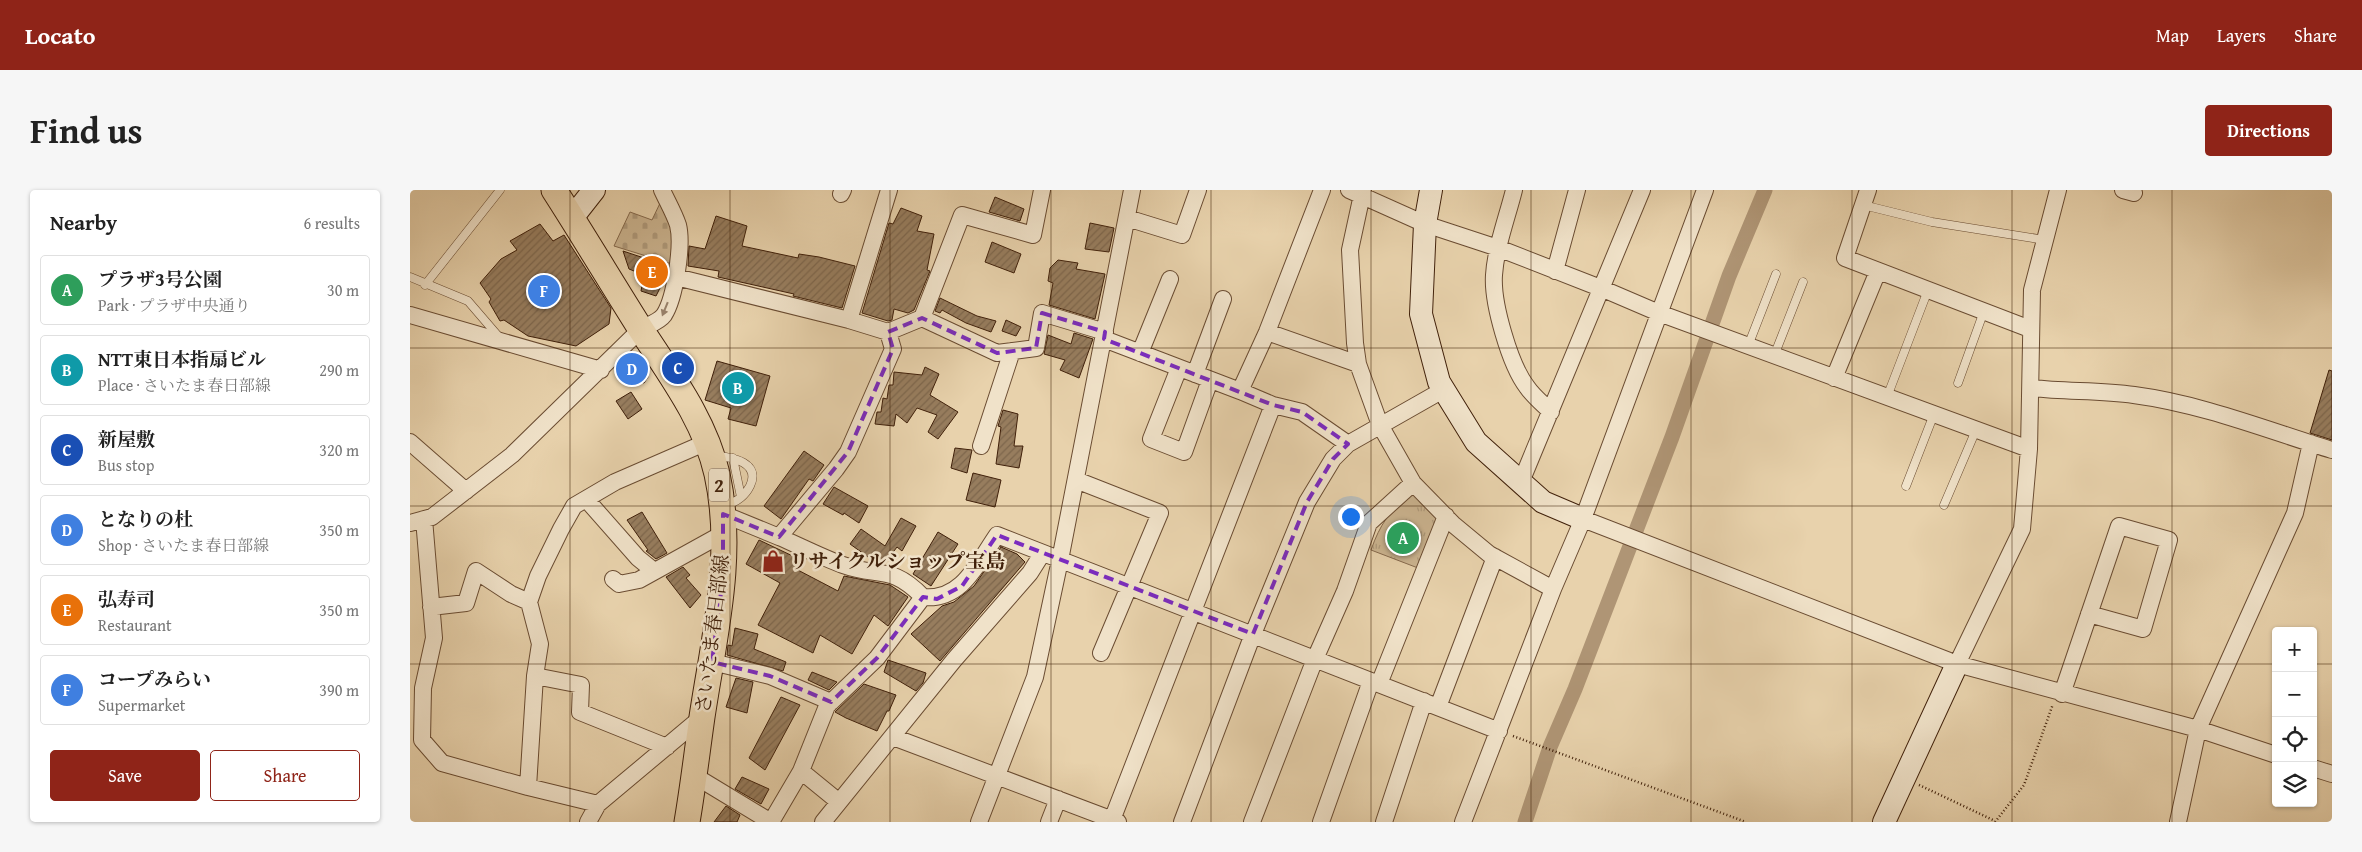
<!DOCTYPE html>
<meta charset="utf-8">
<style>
:root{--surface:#fff;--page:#f6f6f6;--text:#222;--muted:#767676;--line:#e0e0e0;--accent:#8f2418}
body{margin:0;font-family:"Gentium Book Plus","Noto Serif JP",serif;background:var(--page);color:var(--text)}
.controls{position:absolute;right:15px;bottom:15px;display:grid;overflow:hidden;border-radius:5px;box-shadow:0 1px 4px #0004}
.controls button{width:45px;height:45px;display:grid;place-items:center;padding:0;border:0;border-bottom:1px solid var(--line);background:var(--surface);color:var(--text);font:25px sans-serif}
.you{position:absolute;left:940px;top:326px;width:18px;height:18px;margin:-12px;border:4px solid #fff;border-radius:50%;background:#1a73e8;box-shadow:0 0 0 8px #1a73e833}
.badge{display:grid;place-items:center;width:32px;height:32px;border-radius:50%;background:var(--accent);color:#fff;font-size:16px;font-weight:700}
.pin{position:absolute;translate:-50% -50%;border:2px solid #fff;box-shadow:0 1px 5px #0006}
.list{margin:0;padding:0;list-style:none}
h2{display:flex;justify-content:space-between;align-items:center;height:65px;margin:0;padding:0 20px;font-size:21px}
h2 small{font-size:16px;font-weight:400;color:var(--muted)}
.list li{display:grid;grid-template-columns:32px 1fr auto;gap:15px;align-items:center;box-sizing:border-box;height:70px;margin:0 10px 10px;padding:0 10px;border:1px solid var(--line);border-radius:5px}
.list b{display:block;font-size:19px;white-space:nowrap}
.list p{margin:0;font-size:16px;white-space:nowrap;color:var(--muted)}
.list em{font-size:16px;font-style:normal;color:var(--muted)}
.actions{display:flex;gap:10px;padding:15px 20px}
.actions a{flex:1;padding:11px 0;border:1px solid var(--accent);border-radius:5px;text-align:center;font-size:18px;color:var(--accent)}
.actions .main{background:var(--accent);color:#fff}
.icon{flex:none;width:28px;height:28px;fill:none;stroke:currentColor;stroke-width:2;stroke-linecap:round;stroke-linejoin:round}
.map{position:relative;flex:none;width:1922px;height:632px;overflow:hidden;border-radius:5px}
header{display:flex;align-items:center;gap:30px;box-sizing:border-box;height:70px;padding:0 25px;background:var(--accent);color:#fff}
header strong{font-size:24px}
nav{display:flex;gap:28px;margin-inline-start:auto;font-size:18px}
.intro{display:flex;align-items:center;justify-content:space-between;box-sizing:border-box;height:120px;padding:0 30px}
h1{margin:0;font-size:35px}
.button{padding:12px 22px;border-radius:5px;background:var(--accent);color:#fff;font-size:18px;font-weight:700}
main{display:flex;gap:30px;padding:0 30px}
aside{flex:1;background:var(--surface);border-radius:5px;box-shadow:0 1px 4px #0004}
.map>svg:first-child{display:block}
.grass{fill:url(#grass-tufts);stroke:#866a4d}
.cemetery{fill:url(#cemetery-stones);stroke:#866a4d}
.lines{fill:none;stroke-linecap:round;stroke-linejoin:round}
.canal{stroke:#af9575;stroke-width:15}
.building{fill:url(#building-hatch);stroke:#40200a}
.lane-casing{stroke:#6a4c32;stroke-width:9}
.street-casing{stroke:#6a4c32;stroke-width:18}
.secondary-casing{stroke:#40200a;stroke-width:24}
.primary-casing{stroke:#40200a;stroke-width:27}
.path{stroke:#40200a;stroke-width:2.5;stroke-dasharray:1 2.5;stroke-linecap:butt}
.lane{stroke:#f0e2c9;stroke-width:8}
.street{stroke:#f0e2c9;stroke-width:16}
.secondary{stroke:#f0e2c9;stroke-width:22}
.primary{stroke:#e8d2ac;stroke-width:25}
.oneway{fill:#98816a}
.marked{fill:none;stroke:#7b2cbf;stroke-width:4;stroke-dasharray:10 6;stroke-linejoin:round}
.grid{fill:none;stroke:#40200a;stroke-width:1;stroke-opacity:0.55}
.labels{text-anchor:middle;stroke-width:5;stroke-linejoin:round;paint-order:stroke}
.shield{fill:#f0e2c9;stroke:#755a43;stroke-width:1}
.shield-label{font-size:19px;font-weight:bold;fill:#40200a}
.poi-label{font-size:20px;font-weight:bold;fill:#40200a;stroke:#f0e2c9;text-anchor:start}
.street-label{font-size:20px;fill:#40200a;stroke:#f0e2c9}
</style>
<header>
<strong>Locato</strong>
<nav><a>Map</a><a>Layers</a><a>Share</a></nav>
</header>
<div class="intro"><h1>Find us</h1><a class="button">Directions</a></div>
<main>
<aside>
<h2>Nearby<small>6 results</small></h2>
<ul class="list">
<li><span class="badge" style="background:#2e9e5b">A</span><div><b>プラザ3号公園</b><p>Park · プラザ中央通り</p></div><em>30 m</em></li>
<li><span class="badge" style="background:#0f9aa8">B</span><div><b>NTT東日本指扇ビル</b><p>Place · さいたま春日部線</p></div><em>290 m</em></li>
<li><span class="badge" style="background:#1a4fb4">C</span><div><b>新屋敷</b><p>Bus stop</p></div><em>320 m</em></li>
<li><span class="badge" style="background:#3f7fe0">D</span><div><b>となりの杜</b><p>Shop · さいたま春日部線</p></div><em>350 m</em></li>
<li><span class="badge" style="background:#e8710a">E</span><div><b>弘寿司</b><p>Restaurant</p></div><em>350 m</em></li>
<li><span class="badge" style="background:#3f7fe0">F</span><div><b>コープみらい</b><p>Supermarket</p></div><em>390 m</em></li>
</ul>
<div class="actions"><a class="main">Save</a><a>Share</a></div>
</aside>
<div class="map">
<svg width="1922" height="632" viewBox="0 0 1922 632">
<defs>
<pattern id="grass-tufts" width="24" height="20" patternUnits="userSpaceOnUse" patternTransform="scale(1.25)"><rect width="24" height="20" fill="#cbb490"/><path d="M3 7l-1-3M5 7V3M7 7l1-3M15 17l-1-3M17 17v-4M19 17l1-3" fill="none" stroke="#af9a7b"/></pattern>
<pattern id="cemetery-stones" width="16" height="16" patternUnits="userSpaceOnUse" patternTransform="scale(1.25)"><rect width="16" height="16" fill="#cbb490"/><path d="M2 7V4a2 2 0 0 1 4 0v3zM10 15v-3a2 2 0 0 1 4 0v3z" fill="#af9a7b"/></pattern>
<pattern id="building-hatch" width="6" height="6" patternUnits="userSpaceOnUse" patternTransform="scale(1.25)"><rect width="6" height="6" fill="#977d5e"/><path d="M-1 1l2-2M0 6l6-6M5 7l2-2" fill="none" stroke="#7d664c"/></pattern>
</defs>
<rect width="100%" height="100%" fill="#e8d2ac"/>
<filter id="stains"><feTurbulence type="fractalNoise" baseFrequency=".004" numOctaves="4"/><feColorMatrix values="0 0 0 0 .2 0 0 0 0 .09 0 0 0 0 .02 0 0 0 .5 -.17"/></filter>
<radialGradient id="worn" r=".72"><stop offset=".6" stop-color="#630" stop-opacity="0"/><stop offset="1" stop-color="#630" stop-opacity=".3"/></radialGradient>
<!-- grass -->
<path class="grass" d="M1000 303 1009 304 1026 323 1028 331 1008 378 961 360C970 334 980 321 1000 303Z"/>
<!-- cemetery -->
<path class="cemetery" d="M252 9 265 38 262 74 204 56 220 22 242 30Z"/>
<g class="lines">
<!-- canal -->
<path class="canal" d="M1115 632 1140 557 1165 499 1262 247 1319 86 1355 0"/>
</g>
<!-- building -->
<path class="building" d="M585 7 614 19 610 31 579 22Z
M491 18 512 26 507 41 524 44 517 80 520 81 504 120 498 123 484 119 482 130 478 131 452 123 479 33 483 34Z
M306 26 337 36 332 56 388 68 389 64 409 67 445 76 432 118 383 106 384 104 308 87 309 81 278 76 279 56 295 59Z
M680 33 704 38 699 62 675 59Z
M130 34 143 51 154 45 201 118 199 134 166 156 118 146 94 130 90 131 79 112 81 109 70 93 91 69 107 60 100 51Z
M582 52 611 64 604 83 575 72Z
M213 61 258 76 256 86 246 106 231 101 234 85 219 79Z
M648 70 668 73 666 79 695 84 685 129 639 115 643 93 638 91 640 78Z
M530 108 567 126 586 131 581 142 556 133 532 120 530 123 525 121Z
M596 130 611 137 606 146 592 141Z
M664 143 683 149 669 188 650 180 655 170 634 164 638 145 661 154Z
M214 169 232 174 238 187 234 193 207 184Z
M307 171 360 186 346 236 318 229 321 218 295 210Z
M515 177 529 184 520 205 548 222 528 249 518 242 527 225 507 218 497 233 486 224 484 236 465 234 467 222H471L473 208 477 209 479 195H483L484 182 512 185Z
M1919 180 1922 181V250L1900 243Z
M221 202 232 219 218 229 206 211Z
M593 220 608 224 604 256H613L609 278 586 274 591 237 588 236Z
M545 258 562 260 557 283 541 278Z
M394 261 414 275 403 291 399 289 371 329 354 316Z
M563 283 591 290 585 317 556 310Z
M424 297 458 316 449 333 434 323 433 325 413 314Z
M232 322 257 363 246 369 236 361 238 360 217 330Z
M491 328 506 336 492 361 487 357 475 373 465 372 440 354 451 339 475 356Z
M528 342 548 354 521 396 503 384Z
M349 350 389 369 384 378 428 401 434 386 480 395 498 407 478 436 464 425 442 464 410 445 403 463 348 435 370 393 336 374Z
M591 357 607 364 615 372 530 471 501 444 532 416 544 412 564 396Z
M273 377 280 385 276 388 291 405 280 418 256 387Z
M325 438 348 444 344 459 376 472 373 481 317 465 318 455 322 456Z
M478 470 516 483 513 493 506 501 474 482Z
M402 482 427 492 419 500 398 490Z
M326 488 343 492 337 523 316 517Z
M454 494 486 505 479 521H477L467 541 436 528 425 522Z
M371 507 390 515 355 580 339 568Z
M332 587 359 599 351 614 325 599Z
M316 616 330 625 327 632H304Z"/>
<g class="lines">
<defs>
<path id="lane" d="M1453 15 1522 32 1635 50
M0 87 58 111 89 147
M15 95 90 0
M1338 156 1366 84
M1364 166 1393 92
M1548 193 1574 121
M1477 207 1518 100
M306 266C323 267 351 273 340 296 335 306 327 312 316 315
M323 268 331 307
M1496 296 1524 224
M1534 315 1566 240"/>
<path id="street" d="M912 0 857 142 830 201 863 215 892 222 938 254
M939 0 1015 34 1088 58 1193 99 1249 123 1619 259
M953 0 940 60 945 153 948 174 970 235 1003 293 1044 335 1079 364 1143 399
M1104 0C1097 28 1086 56 1084 85 1082 113 1100 175 1117 197 1123 206 1133 214 1141 222
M1458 0 1435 68 1620 139
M1713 0 1724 3
M431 4 433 0
M717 28 772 45 788 0
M1145 81 1167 0
M266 87 439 130 478 142 483 159 438 262 426 279 369 347C390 356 411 367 433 375 469 388 481 374 513 407 552 411 567 374 587 345L1089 541
M0 125 191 180
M512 128 552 25 623 45 632 0
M439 130 479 0
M478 142 512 128 587 163 626 158 632 123 695 142
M857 142 948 174
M694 149 830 201
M730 163 760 89
M769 178 741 249 774 262 800 190
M785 184 813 109
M1424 188 1468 81
M1622 198C1655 202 1691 200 1724 205 1792 214 1857 240 1922 260
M0 252 56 301
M571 256 602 161
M666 290 750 323 691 463
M1111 292 1232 0
M176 309 228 368 244 381
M313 324 369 347
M14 329 24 448 13 498 12 550 32 573 118 597 188 614
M1173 329 1547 474 1788 539 1866 565
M0 333 22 327 102 265 231 139C238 135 249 132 254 125 265 108 273 55 268 35 264 23 257 11 252 0
M203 389 209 394 229 390 314 343
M21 417 56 413 66 381 101 404 119 412
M302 472 360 486 421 512
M1547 474 1612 339 1619 259 1622 100 1648 0
M125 486 171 495 170 522 257 557
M969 494 1036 326
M1652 504 1709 336 1759 350 1733 439 1679 424
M1028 517 1085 367
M483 547 708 632
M1903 578 1922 584
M285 586 361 632
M118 597 125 486 130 454 119 412 128 386 151 339 164 316 205 292 297 252
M429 612 391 581 417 516 467 468 513 407
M702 630 863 215
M178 632 188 614 292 527
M361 632 391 581
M413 632 544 470 620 383 632 364
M569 632 625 487 650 370 722 0
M639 632 648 609
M772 632 843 444 897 312 923 269 938 254 1033 200
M842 632 905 469 935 401 959 333 1003 293
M911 632 961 491
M974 632 1014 511
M1053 632 1143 399 1173 329 1295 0
M1768 632 1788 539 1885 323 1901 253"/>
<path id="secondary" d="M1021 0 1015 34 1011 124 1029 192 1066 252 1133 312 1173 329
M162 28 184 0
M1474 632 1547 474"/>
<path id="primary" d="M144 0C173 45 201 92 230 138 259 183 295 230 307 284 325 365 304 447 292 527 287 562 283 597 277 632"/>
</defs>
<!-- lane casing -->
<use href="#lane" class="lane-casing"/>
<!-- street casing -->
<use href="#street" class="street-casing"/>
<!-- secondary casing -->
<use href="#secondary" class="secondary-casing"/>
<!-- primary casing -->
<use href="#primary" class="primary-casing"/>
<!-- path -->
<path class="path" d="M1103 546 1336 632
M1509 595 1585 631
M1585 632 1614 595 1643 514"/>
<!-- lane -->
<use href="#lane" class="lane"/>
<!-- street -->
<use href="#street" class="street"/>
<!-- secondary -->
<use href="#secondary" class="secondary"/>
<!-- primary -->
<use href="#primary" class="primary"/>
</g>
<!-- one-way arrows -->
<defs><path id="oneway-solid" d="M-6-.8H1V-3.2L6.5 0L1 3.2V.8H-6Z" transform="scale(1.25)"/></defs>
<use class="oneway" href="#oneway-solid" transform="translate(255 119) rotate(112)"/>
<!-- marked area -->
<path class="marked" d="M632 123 695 142 694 149 863 215 892 222 938 254 923 269 897 312 843 444 587 345 552 396 527 409 513 407 467 468 421 512 360 486 302 472 313 387V324L369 347 438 262 483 159 478 142 512 128 587 163 626 158Z"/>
<!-- grid -->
<path class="grid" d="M160 0V632M320 0V632M480 0V632M641 0V632M801 0V632M961 0V632M1121 0V632M1281 0V632M1442 0V632M1602 0V632M1762 0V632M0 158H1922M0 316H1922M0 474H1866M1903 474H1922"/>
<!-- icons -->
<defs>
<symbol id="shop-bare" viewBox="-9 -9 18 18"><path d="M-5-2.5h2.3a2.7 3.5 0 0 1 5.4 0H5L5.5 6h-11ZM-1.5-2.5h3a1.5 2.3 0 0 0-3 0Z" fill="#8f2418" stroke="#f0e2c9" stroke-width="2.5" paint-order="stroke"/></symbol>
</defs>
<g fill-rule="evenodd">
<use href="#shop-bare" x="347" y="355" width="32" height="32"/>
</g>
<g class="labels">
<!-- shield labels -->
<rect class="shield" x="299" y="278.5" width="20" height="33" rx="4"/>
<g class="shield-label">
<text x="309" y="302">2</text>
</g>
<!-- poi labels -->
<g class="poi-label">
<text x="379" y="378">リサイクルショップ宝島</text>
</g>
<!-- street labels -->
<g class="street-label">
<text transform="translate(302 444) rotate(-83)" y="7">さいたま春日部線</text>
</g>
</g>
<rect width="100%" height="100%" filter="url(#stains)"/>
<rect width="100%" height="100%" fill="url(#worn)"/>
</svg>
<div class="controls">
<button>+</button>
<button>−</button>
<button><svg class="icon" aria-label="locate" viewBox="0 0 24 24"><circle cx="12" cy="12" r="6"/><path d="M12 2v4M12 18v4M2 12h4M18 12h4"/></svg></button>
<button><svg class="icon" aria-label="layers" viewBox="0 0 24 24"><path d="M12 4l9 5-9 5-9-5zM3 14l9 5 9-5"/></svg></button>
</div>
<div class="you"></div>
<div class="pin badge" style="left:993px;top:348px;background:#2e9e5b">A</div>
<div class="pin badge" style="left:328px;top:198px;background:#0f9aa8">B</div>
<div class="pin badge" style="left:268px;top:178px;background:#1a4fb4">C</div>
<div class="pin badge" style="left:222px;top:179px;background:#3f7fe0">D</div>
<div class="pin badge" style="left:242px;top:82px;background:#e8710a">E</div>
<div class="pin badge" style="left:134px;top:101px;background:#3f7fe0">F</div>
</div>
</main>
